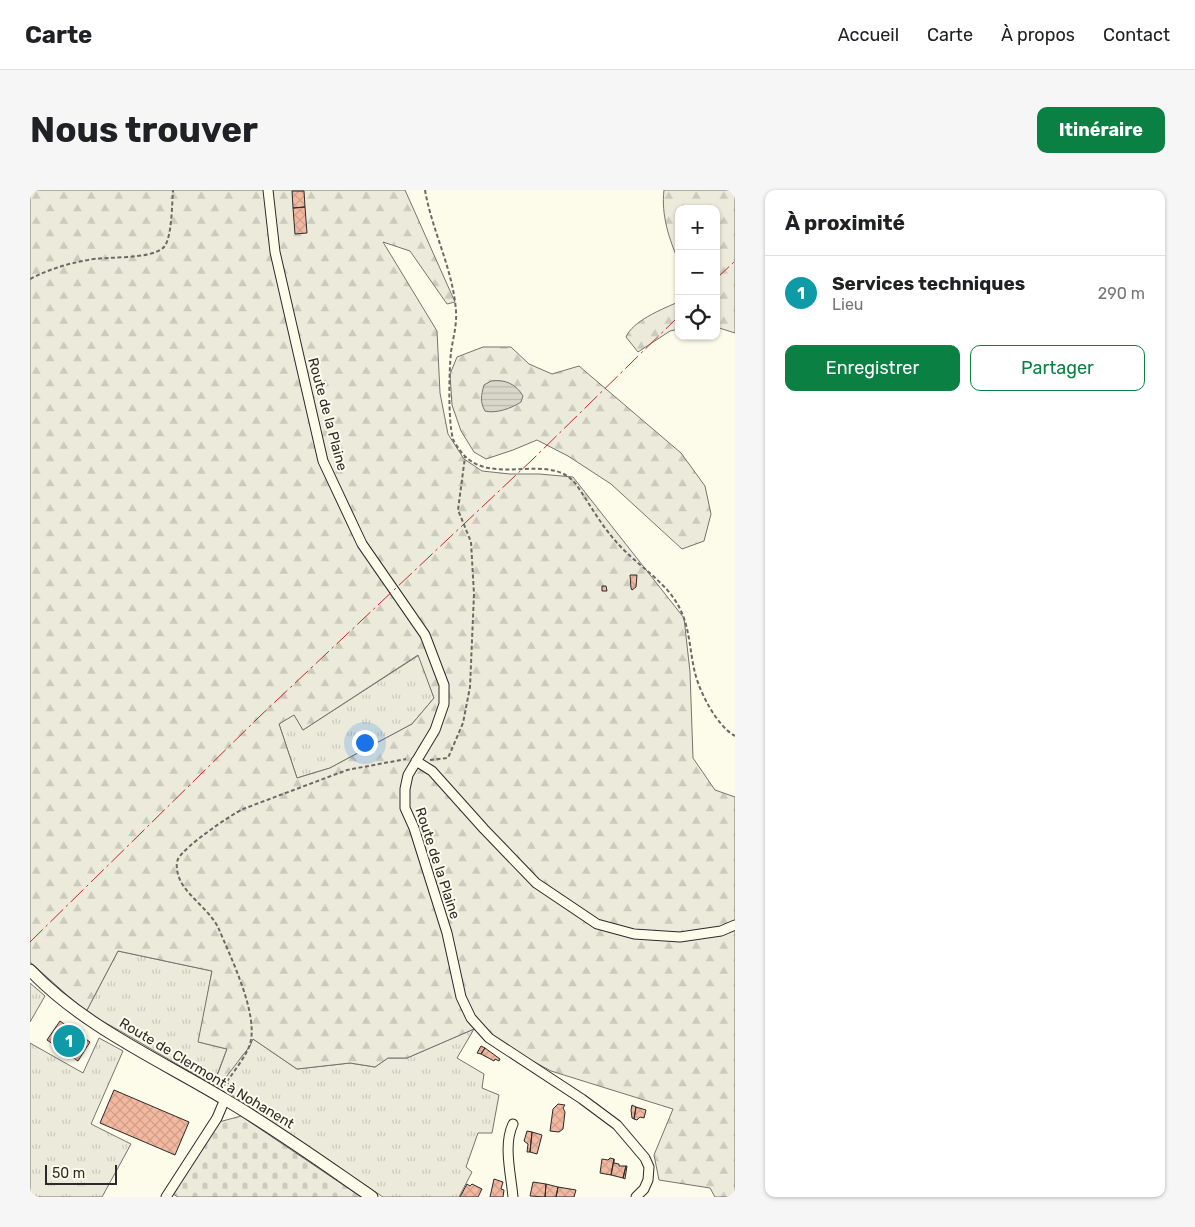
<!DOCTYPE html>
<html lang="fr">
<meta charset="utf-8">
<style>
:root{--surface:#fff;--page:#f6f6f6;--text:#202124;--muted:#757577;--line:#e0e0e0;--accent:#0b8043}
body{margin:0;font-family:Rubik,sans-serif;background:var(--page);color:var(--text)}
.controls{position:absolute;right:15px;top:15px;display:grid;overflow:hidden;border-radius:10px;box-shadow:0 1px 4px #0004}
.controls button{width:45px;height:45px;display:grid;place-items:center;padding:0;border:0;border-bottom:1px solid var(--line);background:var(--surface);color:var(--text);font:25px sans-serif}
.scale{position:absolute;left:15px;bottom:12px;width:72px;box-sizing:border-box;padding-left:5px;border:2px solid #2b2b2b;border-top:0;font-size:14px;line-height:18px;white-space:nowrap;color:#2b2b2b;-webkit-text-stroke:4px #fdfbea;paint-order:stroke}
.you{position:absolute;left:334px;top:552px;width:18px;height:18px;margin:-12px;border:4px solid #fff;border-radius:50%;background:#1a73e8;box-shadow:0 0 0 8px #1a73e833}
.badge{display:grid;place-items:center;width:32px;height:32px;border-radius:50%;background:var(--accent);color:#fff;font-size:16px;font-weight:700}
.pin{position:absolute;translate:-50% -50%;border:2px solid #fff;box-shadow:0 1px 5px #0006}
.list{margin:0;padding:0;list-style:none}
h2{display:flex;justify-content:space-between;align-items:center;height:65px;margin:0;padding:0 20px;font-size:21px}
h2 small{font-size:16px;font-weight:400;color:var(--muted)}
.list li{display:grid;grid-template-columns:32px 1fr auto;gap:15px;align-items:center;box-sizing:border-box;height:75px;padding:0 20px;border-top:1px solid var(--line)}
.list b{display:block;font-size:19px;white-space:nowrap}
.list p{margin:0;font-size:16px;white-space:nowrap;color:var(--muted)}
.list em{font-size:16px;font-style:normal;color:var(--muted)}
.actions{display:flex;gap:10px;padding:15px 20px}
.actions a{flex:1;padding:11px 0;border:1px solid var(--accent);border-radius:10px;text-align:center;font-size:18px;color:var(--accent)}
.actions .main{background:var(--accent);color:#fff}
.icon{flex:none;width:28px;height:28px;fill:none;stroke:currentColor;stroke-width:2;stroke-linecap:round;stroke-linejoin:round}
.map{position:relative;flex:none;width:705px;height:1007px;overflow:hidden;border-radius:10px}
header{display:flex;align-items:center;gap:30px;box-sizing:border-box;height:70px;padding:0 25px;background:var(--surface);border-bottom:1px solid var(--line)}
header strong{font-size:24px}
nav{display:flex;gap:28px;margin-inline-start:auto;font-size:18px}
.intro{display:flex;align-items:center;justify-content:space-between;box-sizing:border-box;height:120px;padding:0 30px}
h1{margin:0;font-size:35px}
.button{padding:12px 22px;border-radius:10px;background:var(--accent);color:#fff;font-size:18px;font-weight:700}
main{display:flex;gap:30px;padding:0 30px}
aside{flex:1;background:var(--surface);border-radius:10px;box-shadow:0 1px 4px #0004}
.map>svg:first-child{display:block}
.grass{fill:url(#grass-tufts);stroke:#74746e}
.forest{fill:url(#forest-firs);stroke:#74746e;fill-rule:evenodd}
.cemetery{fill:url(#cemetery-stones);stroke:#74746e}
.water{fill:url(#water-rules);stroke:#74746e}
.building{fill:url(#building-cross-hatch);stroke:#2b2b2b}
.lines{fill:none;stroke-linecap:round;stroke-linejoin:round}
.minor-casing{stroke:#2b2b2b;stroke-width:11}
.tertiary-casing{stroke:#2b2b2b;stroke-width:13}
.path{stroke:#6a6964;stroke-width:2;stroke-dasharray:4 2.5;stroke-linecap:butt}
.minor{stroke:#fdfbea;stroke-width:9}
.tertiary{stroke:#fdfbea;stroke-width:11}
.power{stroke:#c62828;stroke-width:1;stroke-dasharray:18 4 2.5 4;stroke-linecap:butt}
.labels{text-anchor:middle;stroke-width:4;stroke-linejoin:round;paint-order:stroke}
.street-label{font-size:14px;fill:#2b2b2b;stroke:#fdfbea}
</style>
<header>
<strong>Carte</strong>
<nav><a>Accueil</a><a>Carte</a><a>À propos</a><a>Contact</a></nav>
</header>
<div class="intro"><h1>Nous trouver</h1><a class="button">Itinéraire</a></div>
<main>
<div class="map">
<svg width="705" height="1007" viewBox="0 0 705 1007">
<defs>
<pattern id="grass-tufts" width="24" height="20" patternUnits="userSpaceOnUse" patternTransform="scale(1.25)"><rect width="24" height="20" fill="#ecebdb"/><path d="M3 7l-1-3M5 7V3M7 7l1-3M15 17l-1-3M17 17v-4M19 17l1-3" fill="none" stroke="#cbcabc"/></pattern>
<pattern id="forest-firs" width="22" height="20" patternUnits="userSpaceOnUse" patternTransform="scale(1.25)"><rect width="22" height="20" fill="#ecebdb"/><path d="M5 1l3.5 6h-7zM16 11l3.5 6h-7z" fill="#cbcabc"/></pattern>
<pattern id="cemetery-stones" width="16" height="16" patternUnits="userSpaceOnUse" patternTransform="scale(1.25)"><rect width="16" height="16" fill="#ecebdb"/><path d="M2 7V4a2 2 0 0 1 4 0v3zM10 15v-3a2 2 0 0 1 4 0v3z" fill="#cbcabc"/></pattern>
<pattern id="water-rules" width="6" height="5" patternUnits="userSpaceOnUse" patternTransform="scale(1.25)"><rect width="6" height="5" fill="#d8d7c9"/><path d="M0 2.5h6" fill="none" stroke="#bab9ad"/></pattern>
<pattern id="building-cross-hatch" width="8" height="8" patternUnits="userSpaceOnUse" patternTransform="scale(1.25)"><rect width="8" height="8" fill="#f2b8a0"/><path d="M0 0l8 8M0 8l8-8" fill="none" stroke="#d09e8a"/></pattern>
</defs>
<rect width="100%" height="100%" fill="#fdfbea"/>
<!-- grass -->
<path class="grass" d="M389 465 404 508 382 534 300 578 267 588 249 534 264 524 273 540Z
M88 761 182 781 169 852 197 859 187 885 223 849 267 879 320 873 345 877 358 868H377L444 839 427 868 454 884 452 898 469 905 462 943H448L436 977 442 982 429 1007H353L196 901 199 894 193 891 188 897C143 873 101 846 56 822Z
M0 793 15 806 0 832Z
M69 848 93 861 61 934 101 954 72 1007H0V853L53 883Z"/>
<!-- forest -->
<path class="forest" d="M0 0H375L425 112 417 114 380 61 353 52 407 141 410 203 418 244 434 269 452 281 480 284H509L543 287 654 428 660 482 663 568 685 600 705 607V1007H685L680 998 629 990 624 965 643 919 521 881 444 839 377 868H358L345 877 320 873 267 879 223 849 220 856 193 891 187 886 197 859 168 852 182 781 88 761 56 822 0 772ZM388 465 404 508 382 534 300 578 267 588 249 534 264 525 273 540Z
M634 0H705V143L686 137V19H649V72C639 49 631 25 634 0Z
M646 113H649V139L640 141 608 162 596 147C603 131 630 120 646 113Z
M453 157H481L499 174 522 184 549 176 651 263 675 296 681 324 674 351 652 359 581 294 538 266 507 250 483 260 456 269 444 262 431 241 422 215 420 184 427 167Z"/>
<!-- cemetery -->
<path class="cemetery" d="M211 926 331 1007H148L143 1004 189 932Z"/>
<!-- water -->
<path class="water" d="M461 191C475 189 486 194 493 206L491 212C482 218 466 224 455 221 450 212 451 206 454 195Z"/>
<!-- building -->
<path class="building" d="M262 1H274L275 17 263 18Z
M275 17 277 43 265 44 263 18Z
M600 385H607L606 397 602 400 601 398Z
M572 396H576L577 401H572Z
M30 831 60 852 48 871 17 850Z
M451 856 455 858 451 864 447 863Z
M455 858 470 869 469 871 465 869 464 871 451 864Z
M84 900 159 932 145 965 70 933Z
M528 914 535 915 533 918 535 922 533 939 529 942 520 941 523 919Z
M602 915 606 917 604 929 602 928 601 920Z
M606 917 616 920 614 928 610 927 607 930 604 929Z
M497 941 502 942 500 962H497L498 954 494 951Z
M502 942 512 945 507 964 500 962Z
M580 968 584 969 581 985 570 983 572 969 578 970Z
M584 969V973L589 974V976H596L593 988 581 985Z
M596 976H597L595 989 593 988Z
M464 989 473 992 471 999 474 1000 473 1007H460Z
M503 992 516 994 515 1007 500 1006Z
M437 994 440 996 442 994 452 999 448 1007H430Z
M516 994 528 997 526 1007H515Z
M528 997 546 1000 544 1007H526Z"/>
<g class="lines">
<defs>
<path id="minor" d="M238 0 245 62 293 271 332 354 395 445 414 495V514L405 540 378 585 375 599V618L384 638 417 743 431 807 441 828 459 848 552 909 587 935 615 968 619 977 618 990 614 999 606 1007
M386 571 402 581 454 639 506 693 567 734 604 744 650 747 691 741 705 735
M136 1007 187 928 195 909
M483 1007C481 984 473 955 483 934"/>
<path id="tertiary" d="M0 780C54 837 130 870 196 910 247 940 294 974 342 1007"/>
</defs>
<!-- minor casing -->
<use href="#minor" class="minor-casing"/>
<!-- tertiary casing -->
<use href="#tertiary" class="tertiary-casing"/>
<!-- path -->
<path class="path" d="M395 0C402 41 423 79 426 121 427 135 423 148 421 162 419 181 418 232 423 249 424 252 427 256 429 259 458 302 522 257 548 297 562 318 574 340 592 358 612 379 639 394 651 421 660 440 660 463 665 483 670 503 687 536 705 546
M0 89C20 79 36 74 58 70 76 66 122 70 134 57 142 48 142 13 143 0
M400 570 418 568 433 533 440 497 444 404 441 352 428 320 435 267
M193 897C200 887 217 865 220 854 229 824 200 766 188 737 178 719 160 708 151 692 148 686 145 676 148 669 155 656 199 626 213 619L317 580 376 569"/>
<!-- minor -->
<use href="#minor" class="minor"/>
<!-- tertiary -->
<use href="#tertiary" class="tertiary"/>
<!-- power -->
<path class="power" d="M686 89 705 71
M0 752 228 528 503 269 649 126"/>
</g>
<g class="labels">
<!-- street labels -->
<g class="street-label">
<text transform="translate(298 224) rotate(75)" y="5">Route de la Plaine</text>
<text transform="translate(408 673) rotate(72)" y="5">Route de la Plaine</text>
<text transform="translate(177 883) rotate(31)" y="5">Route de Clermont à Nohanent</text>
</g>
</g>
</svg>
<div class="controls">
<button>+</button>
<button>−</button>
<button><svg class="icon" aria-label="locate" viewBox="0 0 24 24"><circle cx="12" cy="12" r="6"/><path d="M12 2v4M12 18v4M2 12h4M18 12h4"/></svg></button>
</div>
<div class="scale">50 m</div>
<div class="you"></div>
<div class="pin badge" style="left:39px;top:851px;background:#0f9aa8">1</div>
</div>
<aside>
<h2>À proximité<small></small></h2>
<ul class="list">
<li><span class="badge" style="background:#0f9aa8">1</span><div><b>Services techniques</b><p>Lieu</p></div><em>290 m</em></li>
</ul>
<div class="actions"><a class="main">Enregistrer</a><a>Partager</a></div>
</aside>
</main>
